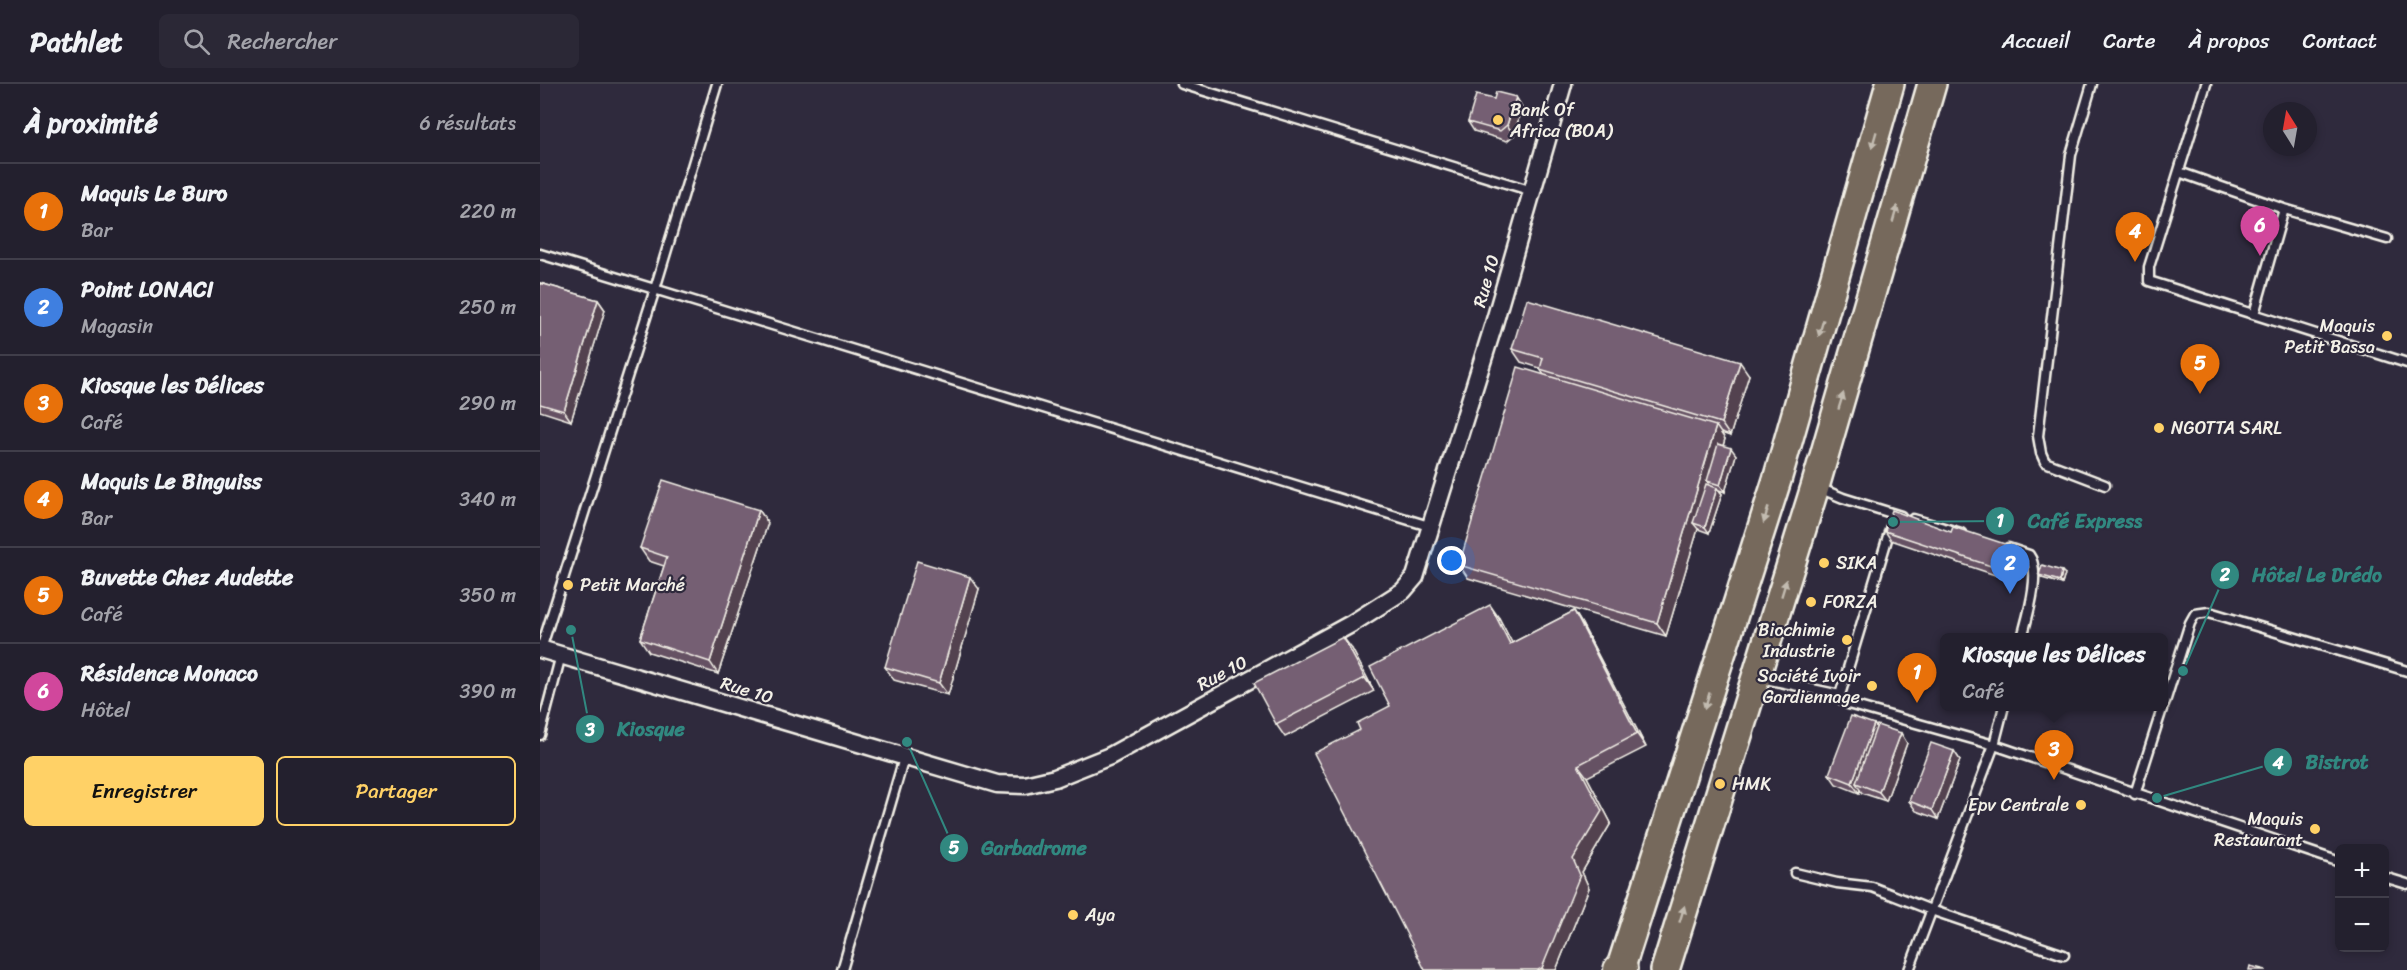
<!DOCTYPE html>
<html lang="fr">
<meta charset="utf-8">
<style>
:root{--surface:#23202e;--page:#2b2836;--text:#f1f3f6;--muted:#a3a3aa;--line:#403e4a;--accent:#ffd166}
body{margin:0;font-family:Sriracha,sans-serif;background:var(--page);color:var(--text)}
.controls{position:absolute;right:18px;bottom:18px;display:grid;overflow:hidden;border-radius:9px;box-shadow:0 3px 9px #0003}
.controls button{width:54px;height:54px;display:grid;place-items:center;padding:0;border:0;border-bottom:2px solid var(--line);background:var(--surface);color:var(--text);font:30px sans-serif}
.compass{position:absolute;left:1723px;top:18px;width:54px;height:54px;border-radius:50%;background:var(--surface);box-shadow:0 3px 9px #0003;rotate:349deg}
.you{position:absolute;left:912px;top:477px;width:21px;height:21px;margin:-15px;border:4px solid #fff;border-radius:50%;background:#1a73e8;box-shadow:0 0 0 9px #1a73e833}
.badge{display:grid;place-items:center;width:39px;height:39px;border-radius:50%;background:var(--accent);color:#fff;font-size:20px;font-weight:700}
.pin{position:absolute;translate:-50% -50px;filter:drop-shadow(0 2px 3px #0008)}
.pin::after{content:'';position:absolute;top:32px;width:21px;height:18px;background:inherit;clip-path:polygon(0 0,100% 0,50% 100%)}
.popup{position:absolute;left:1400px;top:549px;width:228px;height:78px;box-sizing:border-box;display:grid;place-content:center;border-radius:9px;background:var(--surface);filter:drop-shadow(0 2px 4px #0005);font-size:20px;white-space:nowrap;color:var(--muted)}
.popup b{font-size:22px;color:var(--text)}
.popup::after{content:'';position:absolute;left:50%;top:100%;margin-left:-12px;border:12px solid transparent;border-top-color:var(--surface)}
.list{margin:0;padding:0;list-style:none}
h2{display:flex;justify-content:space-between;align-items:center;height:78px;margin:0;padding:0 24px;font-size:26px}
h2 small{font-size:20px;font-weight:400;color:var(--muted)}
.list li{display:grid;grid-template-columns:39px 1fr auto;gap:18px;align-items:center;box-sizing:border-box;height:96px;padding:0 24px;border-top:2px solid var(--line)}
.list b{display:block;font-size:22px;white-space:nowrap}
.list p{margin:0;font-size:20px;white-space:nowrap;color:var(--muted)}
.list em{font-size:20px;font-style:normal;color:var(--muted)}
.actions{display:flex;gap:12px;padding:18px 24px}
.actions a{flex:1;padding:14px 0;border:2px solid var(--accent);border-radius:9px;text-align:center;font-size:21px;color:var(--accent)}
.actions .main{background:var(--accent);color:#111}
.icon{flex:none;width:33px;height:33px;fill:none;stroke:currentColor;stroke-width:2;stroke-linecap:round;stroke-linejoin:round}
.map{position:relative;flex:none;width:1867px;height:886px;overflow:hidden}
header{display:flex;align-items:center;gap:36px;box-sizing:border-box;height:84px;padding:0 30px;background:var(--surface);border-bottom:2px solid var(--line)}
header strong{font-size:28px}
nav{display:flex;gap:33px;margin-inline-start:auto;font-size:21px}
.search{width:420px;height:54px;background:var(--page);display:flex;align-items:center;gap:15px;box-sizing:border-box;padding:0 21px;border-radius:9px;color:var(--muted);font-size:22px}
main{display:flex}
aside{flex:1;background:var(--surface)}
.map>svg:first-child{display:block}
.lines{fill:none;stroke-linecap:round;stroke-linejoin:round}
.lane-casing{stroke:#f4f1e8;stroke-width:13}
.street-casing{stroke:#f4f1e8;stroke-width:21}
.primary-casing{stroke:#f4f1e8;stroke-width:32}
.highway-casing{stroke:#f4f1e8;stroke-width:36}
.lane{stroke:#2f2a3d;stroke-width:8}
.street{stroke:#2f2a3d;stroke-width:16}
.primary{stroke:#76695c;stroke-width:27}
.highway{stroke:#76695c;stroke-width:32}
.wall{fill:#655163;stroke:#f4f1e8;stroke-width:1.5}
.shaded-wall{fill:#524250;stroke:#f4f1e8;stroke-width:1.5}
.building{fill:#755e73;stroke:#f4f1e8;stroke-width:1.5}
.oneway{fill:#c2bbb0}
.poi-dot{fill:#ffd166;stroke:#2f2a3d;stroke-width:2}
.labels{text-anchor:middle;stroke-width:4.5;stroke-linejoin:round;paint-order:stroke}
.poi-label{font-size:18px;fill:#f4f1e8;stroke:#2f2a3d;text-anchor:start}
.street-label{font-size:18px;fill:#f4f1e8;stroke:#2f2a3d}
.leader{fill:none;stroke:#318880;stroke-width:2}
.callout-dot{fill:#318880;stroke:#2f2a3d;stroke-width:2}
.mark-label{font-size:18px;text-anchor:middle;font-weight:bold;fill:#fff}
.callout-label{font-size:20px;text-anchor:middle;font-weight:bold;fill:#318880;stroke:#2f2a3d;stroke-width:4.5;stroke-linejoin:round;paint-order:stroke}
</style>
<header>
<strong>Pathlet</strong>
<div class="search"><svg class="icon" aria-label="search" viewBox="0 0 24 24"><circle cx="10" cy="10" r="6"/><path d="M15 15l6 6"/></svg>Rechercher</div>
<nav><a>Accueil</a><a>Carte</a><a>À propos</a><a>Contact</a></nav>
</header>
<main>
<aside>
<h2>À proximité<small>6 résultats</small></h2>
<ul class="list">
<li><span class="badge" style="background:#e8710a">1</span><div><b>Maquis Le Buro</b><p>Bar</p></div><em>220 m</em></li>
<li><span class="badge" style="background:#3f7fe0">2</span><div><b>Point LONACI</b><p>Magasin</p></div><em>250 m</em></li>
<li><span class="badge" style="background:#e8710a">3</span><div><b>Kiosque les Délices</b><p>Café</p></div><em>290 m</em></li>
<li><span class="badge" style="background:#e8710a">4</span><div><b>Maquis Le Binguiss</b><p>Bar</p></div><em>340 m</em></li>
<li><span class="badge" style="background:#e8710a">5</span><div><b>Buvette Chez Audette</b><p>Café</p></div><em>350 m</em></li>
<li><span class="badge" style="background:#d1479c">6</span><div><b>Résidence Monaco</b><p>Hôtel</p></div><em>390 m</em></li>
</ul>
<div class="actions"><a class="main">Enregistrer</a><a>Partager</a></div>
</aside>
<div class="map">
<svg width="1867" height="886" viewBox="0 0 1867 886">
<rect width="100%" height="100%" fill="#2f2a3d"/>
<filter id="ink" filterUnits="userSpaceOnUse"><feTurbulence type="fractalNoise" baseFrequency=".0167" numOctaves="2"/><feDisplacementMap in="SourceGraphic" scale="12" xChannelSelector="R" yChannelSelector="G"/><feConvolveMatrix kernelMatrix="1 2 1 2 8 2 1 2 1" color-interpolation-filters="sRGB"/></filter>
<g filter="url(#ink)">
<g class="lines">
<defs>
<path id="lane" d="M642 0 992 107
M1552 0 1531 71 1498 352 1501 369 1505 378 1565 401
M1666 0 1609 183V197L1867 279
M1639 88 1744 125 1714 230
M1744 125 1847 155
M0 170 892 443
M1279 404 1303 414 1361 432
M1373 435 1421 449
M1351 442 1300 611 1301 615 1308 620 1454 661 1800 778
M1468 464 1489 471C1502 488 1487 534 1482 554
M1 565 115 205 177 0
M1221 594 1300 611
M1624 621 1650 539 1655 530 1669 528 1867 587
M0 651 21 571
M1595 710 1623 622
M1255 789 1297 799 1332 803 1391 826 1524 871
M1844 793 1867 800
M302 886 364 674
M1369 886 1454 661 1464 622"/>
<path id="street" d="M0 565 457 700 485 701 515 694 570 672 811 540 863 507 875 493 953 243 1023 0"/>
<path id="primary" d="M1080 886 1237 396 1350 0
M1125 886 1275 403 1392 0"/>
<path id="highway" d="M1080 886 1081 885"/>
</defs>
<!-- lane casing -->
<use href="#lane" class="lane-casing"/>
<!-- street casing -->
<use href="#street" class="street-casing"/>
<!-- primary casing -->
<use href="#primary" class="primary-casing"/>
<!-- highway casing -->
<use href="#highway" class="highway-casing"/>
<!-- lane -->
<use href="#lane" class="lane"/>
<!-- street -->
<use href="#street" class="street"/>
<!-- primary -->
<use href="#primary" class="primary"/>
<!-- highway -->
<use href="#highway" class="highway"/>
</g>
<!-- wall -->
<path class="wall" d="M976 13 982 23 974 51 967 57 934 47 928 38 954 15Z
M0 199 58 216 65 226 31 337 0 327Z
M972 265 1209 291 1190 352 1181 349 1185 355 1183 362 1196 371 1185 408 1179 406 1182 410 1169 449 1158 445 1126 552 928 494 919 481 1004 291 1000 285V284L981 278Z
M219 426 228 439 178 590 109 568 100 555 124 482 109 477 100 464Z
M1345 447 1481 473 1473 497 1351 456Z
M1525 490 1522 500 1502 494 1499 491Z
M439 505 408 611 354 596 345 583Z
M1034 527 1042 540 1106 663 1047 693 1071 739 1042 788 1049 804 1016 886H885L820 646 959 534 972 559Z
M812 565 834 607 745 653 736 640Z
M1334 640 1336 643 1367 659 1346 717 1322 709 1320 706 1319 709 1296 700 1289 690Z
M1414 667 1420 676 1398 735 1376 727 1369 717Z"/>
<!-- shaded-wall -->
<path class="shaded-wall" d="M976 13 982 23 974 51 967 41Z
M58 216 65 226 31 337 24 327Z
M1200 278 1209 291 1190 352 1181 339Z
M1176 342 1185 355 1172 399 1167 397 1171 403 1153 439 1158 445 1126 552 1117 539Z
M1191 364 1196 371 1185 408 1180 401Z
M1177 404 1182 410 1169 449 1165 443Z
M219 426 228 439 178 590 170 578Z
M1474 463 1481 473 1473 497 1466 487Z
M1522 487 1525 490 1522 500 1520 497Z
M430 493 439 505 408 611 399 599Z
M950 521 959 534 979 572 970 560Z
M1034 527 1042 540 1106 663 1097 650Z
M803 553 812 565 834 607 825 594Z
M1334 640 1341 650 1316 699 1320 706 1319 709 1312 699Z
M1361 649 1367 659 1346 717 1339 708Z
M1414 667 1420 676 1398 735 1392 726Z
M1038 681 1047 693 1071 739 1042 788 1049 804 1016 886H1004L1002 884 1033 775Z"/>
<!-- building -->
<path class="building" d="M956 8 976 13 967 41 960 47 928 38 936 11 954 15Z
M0 199 58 216 24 327 0 320Z
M987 215 1200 278 1181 339 1000 285 1003 274 972 265Z
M978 283 1176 342 1117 539 919 481Z
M1178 360 1191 364 1180 401 1167 397Z
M123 396 219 426 170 578 100 555 127 473 100 464Z
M1166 400 1177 404 1165 443 1153 439Z
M1352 426 1411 448 1413 443 1474 463 1466 487 1345 447Z
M377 477 430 493 399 599 345 583Z
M1502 481 1522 487 1520 497 1499 491Z
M950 521 970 560 1034 527 1097 650 1038 681 1062 727 1033 775 1040 791 1002 884 998 886H885L774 669 820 646 817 639 850 622 830 583Z
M803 553 825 594 736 640 714 599Z
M1311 632 1334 640 1312 699 1289 690Z
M1337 641 1361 649 1339 708 1316 699Z
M1391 659 1414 667 1392 726 1369 717Z
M1710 882 1726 886H1709Z"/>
<!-- one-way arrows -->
<defs><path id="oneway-solid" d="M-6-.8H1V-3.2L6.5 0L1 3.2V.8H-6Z" transform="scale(1.5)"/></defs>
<g class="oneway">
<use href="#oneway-solid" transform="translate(1334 56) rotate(106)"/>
<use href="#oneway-solid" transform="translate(1355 130) rotate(-74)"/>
<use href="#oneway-solid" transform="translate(1281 244) rotate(106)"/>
<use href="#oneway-solid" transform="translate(1301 317) rotate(-73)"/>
<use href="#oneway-solid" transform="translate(1226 431) rotate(107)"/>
<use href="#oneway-solid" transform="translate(1244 504) rotate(-73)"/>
<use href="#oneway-solid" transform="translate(1167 617) rotate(107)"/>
<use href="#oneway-solid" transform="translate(1142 830) rotate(-73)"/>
</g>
</g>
<!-- markers -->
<g class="poi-dot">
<circle cx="958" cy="36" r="6"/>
<circle cx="1847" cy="252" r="6"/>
<circle cx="1619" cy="344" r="6"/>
<circle cx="1284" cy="479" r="6"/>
<circle cx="28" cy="501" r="6"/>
<circle cx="1271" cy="518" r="6"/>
<circle cx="1307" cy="556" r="6"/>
<circle cx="1332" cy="602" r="6"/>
<circle cx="1180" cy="700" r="6"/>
<circle cx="1541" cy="721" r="6"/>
<circle cx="1775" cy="745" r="6"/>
<circle cx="533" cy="831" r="6"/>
</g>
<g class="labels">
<!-- poi labels -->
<g class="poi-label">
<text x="970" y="32">Bank Of<tspan x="970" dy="21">Africa (BOA)</tspan></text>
<text x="1835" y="248" text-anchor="end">Maquis<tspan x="1835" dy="21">Petit Bassa</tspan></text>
<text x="1631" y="350">NGOTTA SARL</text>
<text x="1296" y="485">SIKA</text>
<text x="40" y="507">Petit Marché</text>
<text x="1283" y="524">FORZA</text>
<text x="1295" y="552" text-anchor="end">Biochimie<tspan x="1295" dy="21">Industrie</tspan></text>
<text x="1320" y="598" text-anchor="end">Société Ivoir<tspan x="1320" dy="21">Gardiennage</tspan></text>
<text x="1192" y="706">HMK</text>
<text x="1529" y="727" text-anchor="end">Epv Centrale</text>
<text x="1763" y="741" text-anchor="end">Maquis<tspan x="1763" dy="21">Restaurant</tspan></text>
<text x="545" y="837">Aya</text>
</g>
<!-- street labels -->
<g class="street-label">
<text transform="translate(946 197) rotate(-74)" y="6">Rue 10</text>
<text transform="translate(682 589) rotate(-28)" y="6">Rue 10</text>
<text transform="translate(207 606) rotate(17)" y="6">Rue 10</text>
</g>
</g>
<!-- callouts -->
<path class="leader" d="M1353 438L1460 437M1643 587L1685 491M31 546L50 645M1617 714L1738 678M367 658L414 764"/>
<g class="callout-dot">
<circle cx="1353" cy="438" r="6"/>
<circle cx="1643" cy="587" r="6"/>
<circle cx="31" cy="546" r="6"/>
<circle cx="1617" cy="714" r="6"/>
<circle cx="367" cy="658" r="6"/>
<circle cx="1460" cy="437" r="15"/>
<circle cx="1685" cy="491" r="15"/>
<circle cx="50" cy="645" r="15"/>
<circle cx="1738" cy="678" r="15"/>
<circle cx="414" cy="764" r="15"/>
</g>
<g class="mark-label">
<text x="1460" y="443">1</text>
<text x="1685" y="497">2</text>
<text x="50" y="652">3</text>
<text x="1738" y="685">4</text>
<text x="414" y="770">5</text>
</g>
<g class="callout-label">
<text x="1545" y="444">Café Express</text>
<text x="1777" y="498">Hôtel Le Drédo</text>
<text x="111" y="652">Kiosque</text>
<text x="1797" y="685">Bistrot</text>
<text x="494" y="771">Garbadrome</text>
</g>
</svg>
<div class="controls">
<button>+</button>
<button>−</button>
</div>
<svg class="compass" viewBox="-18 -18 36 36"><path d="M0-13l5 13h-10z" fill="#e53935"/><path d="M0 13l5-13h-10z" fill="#a3a3aa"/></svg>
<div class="you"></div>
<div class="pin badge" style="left:1377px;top:619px;background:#e8710a">1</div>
<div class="pin badge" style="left:1470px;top:510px;background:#3f7fe0">2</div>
<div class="pin badge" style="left:1514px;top:696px;background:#e8710a">3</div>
<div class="popup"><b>Kiosque les Délices</b>Café</div>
<div class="pin badge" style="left:1595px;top:178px;background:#e8710a">4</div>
<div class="pin badge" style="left:1660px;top:310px;background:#e8710a">5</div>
<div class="pin badge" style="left:1720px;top:172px;background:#d1479c">6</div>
</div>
</main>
